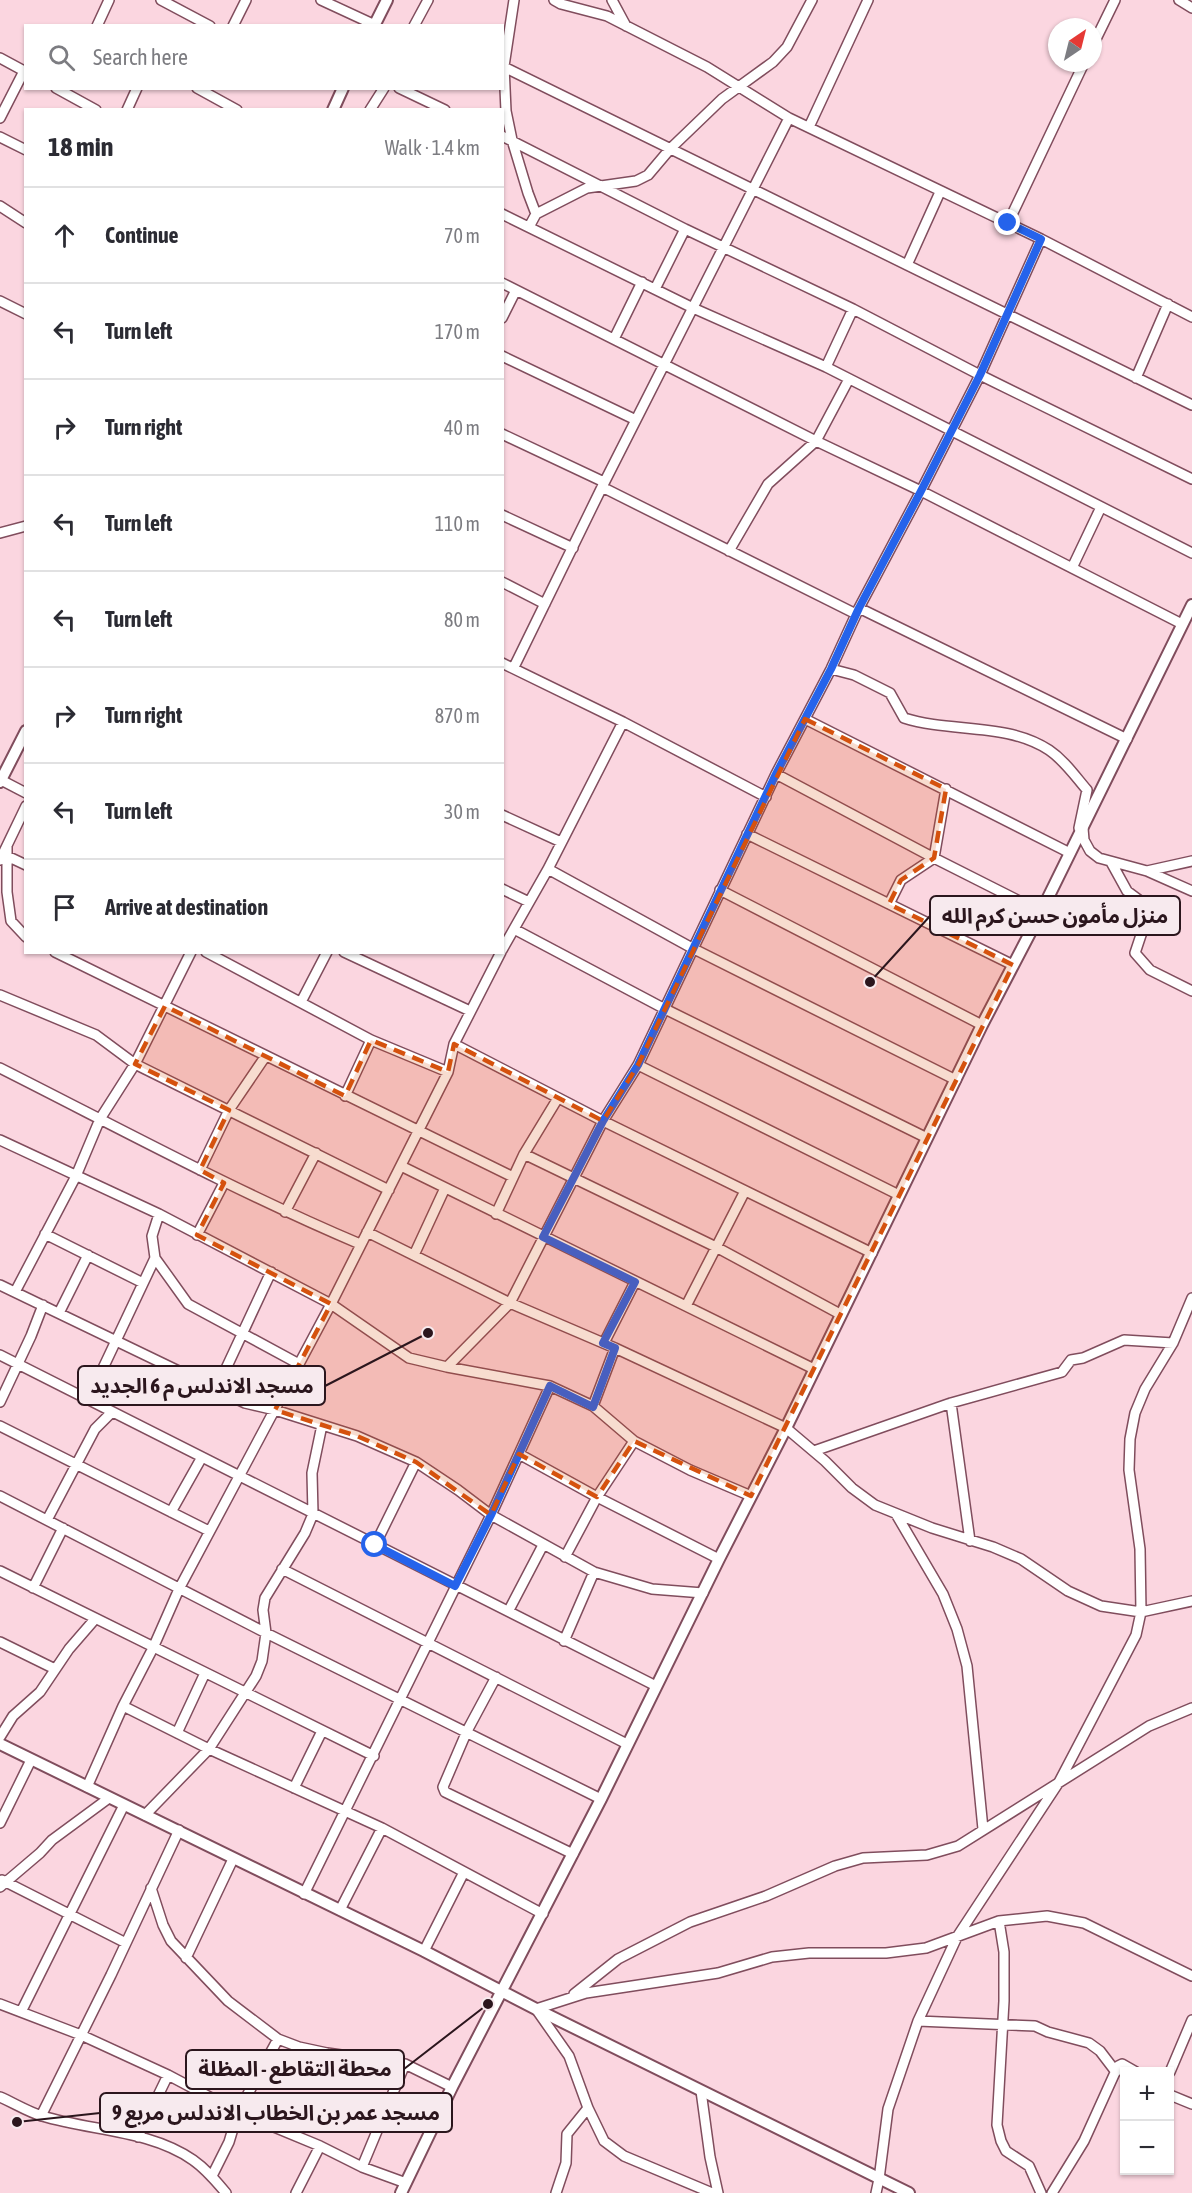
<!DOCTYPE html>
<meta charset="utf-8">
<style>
:root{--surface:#fff;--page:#f7f7f7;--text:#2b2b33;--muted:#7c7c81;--line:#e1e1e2}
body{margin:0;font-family:"Asap Condensed","Noto Sans Arabic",sans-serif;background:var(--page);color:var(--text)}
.controls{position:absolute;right:18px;bottom:18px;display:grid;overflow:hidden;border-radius:0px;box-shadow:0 2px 4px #0004}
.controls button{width:54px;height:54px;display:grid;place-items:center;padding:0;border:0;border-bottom:2px solid var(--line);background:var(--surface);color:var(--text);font:30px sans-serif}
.compass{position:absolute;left:1048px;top:18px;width:54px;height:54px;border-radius:50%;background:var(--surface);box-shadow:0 2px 4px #0004;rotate:35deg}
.stop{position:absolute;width:18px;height:18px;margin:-14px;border:4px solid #2563eb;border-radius:50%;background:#fff}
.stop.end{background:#2563eb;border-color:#fff;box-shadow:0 2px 6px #0008}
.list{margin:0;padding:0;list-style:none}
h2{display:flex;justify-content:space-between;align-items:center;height:78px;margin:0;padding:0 24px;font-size:26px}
h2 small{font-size:20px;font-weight:400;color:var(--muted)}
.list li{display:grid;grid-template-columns:39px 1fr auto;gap:18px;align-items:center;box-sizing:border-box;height:96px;padding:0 24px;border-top:2px solid var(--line)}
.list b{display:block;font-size:22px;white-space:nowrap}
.list em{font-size:20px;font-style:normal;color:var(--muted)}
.icon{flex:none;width:33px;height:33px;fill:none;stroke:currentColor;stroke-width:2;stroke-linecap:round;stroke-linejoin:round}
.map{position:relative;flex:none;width:1192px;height:2193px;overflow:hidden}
.search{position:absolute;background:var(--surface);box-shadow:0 2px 4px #0004;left:24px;top:24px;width:480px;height:66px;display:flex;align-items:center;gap:15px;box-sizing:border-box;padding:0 21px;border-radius:0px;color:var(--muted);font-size:22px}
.panel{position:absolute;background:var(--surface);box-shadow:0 2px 4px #0004;left:24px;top:108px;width:480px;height:846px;border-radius:0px}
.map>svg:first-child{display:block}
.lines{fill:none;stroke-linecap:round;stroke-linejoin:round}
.minor-casing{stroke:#804d5d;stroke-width:12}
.tertiary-casing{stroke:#804d5d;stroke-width:14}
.minor{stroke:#fff;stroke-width:9}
.tertiary{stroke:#fff;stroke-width:10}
.route{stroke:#2563eb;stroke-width:8}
.marked{fill:#d5520e;fill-opacity:0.2;stroke:#d5520e;stroke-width:4.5;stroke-dasharray:12 8;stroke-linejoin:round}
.leader{fill:none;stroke:#2b161d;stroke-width:2}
.callout-dot{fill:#2b161d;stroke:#f7eaee;stroke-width:2}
.callout{fill:#f7eaee;stroke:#2b161d;stroke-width:2}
.callout-label{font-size:21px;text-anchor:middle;font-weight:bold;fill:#2b161d}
</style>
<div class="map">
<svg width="1192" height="2193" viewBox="0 0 1192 2193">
<rect width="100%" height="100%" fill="#fbd6e0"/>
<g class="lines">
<defs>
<path id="minor" d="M161 0 210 26
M321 0 375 25
M514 0 504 66 506 111 512 140 528 193 536 214
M554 0 561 4 607 16 707 67 789 118 1041 239 1192 317
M612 0 626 26
M1179 0 1192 8
M97 26 109 0
M233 26 246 0
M414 26 428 0
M1093 45 1115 0
M0 58 26 72
M502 66 1192 405
M56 88 96 110
M197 88 237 110
M399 88 445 110
M127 110 137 88
M370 110 384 88
M0 118 24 71
M809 127 868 0
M502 136 685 229 853 309 980 375 1192 479
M0 137 26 150
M0 206 26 223
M502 214 693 308 826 367 1192 553
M1008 223 1084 63
M529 227 536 214 587 188 636 181 648 175 670 149 722 99 773 62 787 47 812 0
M907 265 940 192
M502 283 816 441 921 491 1182 624
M655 289 685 229
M0 301 26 314
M502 318 516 290
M614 339 642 282
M502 356 636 420
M826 367 853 309
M1136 378 1168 304
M502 434 604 482
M602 487 856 614
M502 515 573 548
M0 533 26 526
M729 551 768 484 816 441 849 379
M1072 568 1101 507
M502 582 545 604
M859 608 1127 739
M502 663 623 722 766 797
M514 667 602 487 789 118
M831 669 854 675 890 693 904 718C951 733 1006 722 1049 750 1064 760 1075 776 1087 790L1079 828
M805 719 1070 853
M776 774 934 858 1041 912
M1 780 26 793
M502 815 561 842
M1083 828 1084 840 1090 851 1099 858 1147 871 1192 891
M747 834 1013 965
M7 846V892L11 921 26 937
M7 856 26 865
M0 860 26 806
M1111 862 1127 891 1150 908 1135 953 1150 970 1192 991
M548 869 692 948 956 1080
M1147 871 1192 861
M502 889 529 902
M720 890 982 1025
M889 904 901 880 934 858 946 789
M514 929 665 1009 927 1138
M502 950 548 869 623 722
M55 952 513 1177
M206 952 371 1040 448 1072
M344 952 470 1011
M0 995 96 1035 135 1064 389 1190
M301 1002 327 952
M454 1044 603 1121 872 1253
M638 1065 899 1195
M0 1068C119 1128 237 1192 360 1244
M345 1096 371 1040
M0 1140 159 1214 331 1304 409 1358 447 1367 550 1386 593 1406 634 1441 690 1470 751 1496
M524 1154 716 1247 840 1314
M401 1166 814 1369
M200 1170 229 1110 265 1057
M285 1212 316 1153
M159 1214 152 1236 155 1258 188 1304 299 1364
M496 1214 524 1154 558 1098
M367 1232 510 1303 615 1348 786 1428 825 1461 852 1488 875 1505 932 1528 993 1547 1021 1559 1068 1591 1101 1606 1141 1612 1192 1601
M45 1234 143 1283
M197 1235 224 1183
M414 1255 445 1188
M0 1285 245 1403 275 1410 357 1436 416 1462 458 1490 491 1515 594 1572 652 1589 703 1593
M15 1292 76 1176 100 1119 135 1064 191 952
M686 1306 745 1191
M59 1313 88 1255
M604 1343 635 1282
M0 1355 656 1686
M447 1367 510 1303 603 1121 638 1065 776 774 831 669 859 608 921 491 980 375 1041 239
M216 1390 271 1272
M88 1400 155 1258
M0 1402 31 1336 43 1305
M951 1403 970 1541
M593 1406 615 1348
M0 1426 209 1531
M814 1451 951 1403 1062 1372 1071 1360 1083 1358 1124 1340 1173 1343
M519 1454 597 1497 719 1559
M0 1496 266 1633 601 1799
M171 1512 202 1457
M896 1514 943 1594 957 1629 967 1666 983 1829
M47 1520 95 1429 112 1412
M375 1545 416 1462
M565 1557 597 1497 634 1441
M282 1569 627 1744
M0 1571 374 1756
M33 1588 63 1528
M509 1610 543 1545
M564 1641 594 1572
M0 1642 55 1669
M496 1677 467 1731 443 1787 445 1792 573 1854
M123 1706 209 1749 382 1828 543 1914
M177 1733 205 1673
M0 1737 13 1716 40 1692 69 1649 95 1619
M87 1787 123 1706 153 1648 179 1589 331 1304 448 1072 454 1044 501 952
M294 1788 322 1731
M145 1815 209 1749 256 1676 262 1661 266 1633 263 1610 265 1598 305 1533 313 1514 312 1473 322 1425
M0 1823 31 1760
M2 1880 126 1943
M0 1887 40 1853 52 1840 109 1798
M151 1888 163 1925 171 1941 228 2001 278 2039 299 2047 327 2053 405 2064 452 2087
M304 1894 491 1515 550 1386
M340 1910 382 1828
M999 1921 1004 1952V2001L997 2125 1001 2141 1006 2151 1029 2166 1041 2193
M424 1951 464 1872
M186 1958 233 1859
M574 1994 618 1959 690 1922 766 1896 835 1866 863 1858 927 1855 958 1846 1149 1726 1192 1708
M0 2004 81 2035 168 2075 238 2112 320 2146 362 2167 406 2183
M21 2012 124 1805
M918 2021 1035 2026 1048 2032 1089 2043 1100 2051 1116 2072
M1170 2072 1192 2020
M701 2091 710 2157 718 2193
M1170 2095 1192 2104
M0 2097C14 2103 28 2112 42 2116 92 2131 150 2130 193 2160 206 2169 216 2181 226 2193
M588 2108 604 2141 624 2156 712 2193
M41 2116 111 1975 179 1830
M138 2137 168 2075
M362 2167 405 2064
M212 2176 229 2142 238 2112 278 2039
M296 2193 320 2146
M556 2193 566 2163 567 2134 588 2108 569 2056 536 2009 586 1993 718 1973 772 1957 809 1953H886L926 1948 999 1921 1047 1916 1084 1923 1192 1976
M876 2193 879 2179 888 2109 918 2021 957 1937 1059 1782 1136 1635 1141 1612 1140 1549 1129 1470 1130 1439 1135 1413 1145 1389 1173 1343 1192 1298
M1052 2193 1084 2141 1118 2066 1122 2064 1136 2072"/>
<path id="tertiary" d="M374 26 387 0
M333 110 343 88
M0 782 26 731
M0 1744 424 1951 536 2009 909 2193
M401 2193 452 2087 601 1799 719 1559 786 1428 982 1025 1041 912 1192 605"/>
</defs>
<!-- minor casing -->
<use href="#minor" class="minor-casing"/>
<!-- tertiary casing -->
<use href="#tertiary" class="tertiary-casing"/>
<!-- minor -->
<use href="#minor" class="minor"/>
<!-- tertiary -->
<use href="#tertiary" class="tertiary"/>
</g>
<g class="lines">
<!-- route -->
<path class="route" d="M375 1545 455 1586 491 1515 550 1386 593 1407 615 1348 603 1343 635 1282 543 1237 603 1121 638 1065 776 774 831 669 859 608 921 491 980 375 1041 239 1008 223"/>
</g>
<!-- marked area -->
<path class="marked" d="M805 719 946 789 934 858 901 880 889 904 1013 965 751 1496 634 1441 597 1497 519 1454 491 1515 416 1462 357 1436 275 1410 331 1304 197 1235 224 1183 200 1170 229 1110 135 1064 165 1006 345 1096 371 1040 448 1072 454 1044 603 1121 638 1065Z"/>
<!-- callouts -->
<path class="leader" d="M870 982L930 916M428 1333L325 1386M488 2004L404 2069M17 2122L100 2113"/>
<g class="callout-dot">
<circle cx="870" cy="982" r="6"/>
<circle cx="428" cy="1333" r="6"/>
<circle cx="488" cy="2004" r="6"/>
<circle cx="17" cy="2122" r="6"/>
</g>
<g class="callout">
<rect x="930" y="896" width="250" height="39" rx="6"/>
<rect x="78" y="1366" width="247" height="39" rx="6"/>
<rect x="186" y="2050" width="218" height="39" rx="6"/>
<rect x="100" y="2093" width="352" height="39" rx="6"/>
</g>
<g class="callout-label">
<text x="1055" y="923">منزل مأمون حسن كرم الله</text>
<text x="202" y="1393">مسجد الاندلس م 6 الجديد</text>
<text x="295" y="2076">محطة التقاطع - المظلة</text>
<text x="276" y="2120">مسجد عمر بن الخطاب الاندلس مربع 9</text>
</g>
</svg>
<div class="controls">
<button>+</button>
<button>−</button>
</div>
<svg class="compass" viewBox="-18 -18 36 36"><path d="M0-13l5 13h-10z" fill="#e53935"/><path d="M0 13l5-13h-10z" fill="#7c7c81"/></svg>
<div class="stop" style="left:375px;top:1545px"></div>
<div class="stop end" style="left:1008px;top:223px"></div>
<div class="search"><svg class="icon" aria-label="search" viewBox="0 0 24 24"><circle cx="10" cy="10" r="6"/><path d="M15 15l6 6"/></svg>Search here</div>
<section class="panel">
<h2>18 min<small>Walk · 1.4 km</small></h2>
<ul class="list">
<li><svg class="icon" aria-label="ahead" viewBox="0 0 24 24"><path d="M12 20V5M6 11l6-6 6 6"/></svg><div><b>Continue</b></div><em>70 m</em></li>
<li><svg class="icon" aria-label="left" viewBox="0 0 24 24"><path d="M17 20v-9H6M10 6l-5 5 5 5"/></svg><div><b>Turn left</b></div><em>170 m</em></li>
<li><svg class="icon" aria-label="right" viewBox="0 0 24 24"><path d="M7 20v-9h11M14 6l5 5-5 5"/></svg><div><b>Turn right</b></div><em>40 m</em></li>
<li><svg class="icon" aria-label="left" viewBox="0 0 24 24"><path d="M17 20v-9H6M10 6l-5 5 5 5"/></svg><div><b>Turn left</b></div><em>110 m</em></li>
<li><svg class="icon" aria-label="left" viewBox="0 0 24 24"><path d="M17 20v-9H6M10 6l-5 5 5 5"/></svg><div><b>Turn left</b></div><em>80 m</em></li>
<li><svg class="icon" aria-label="right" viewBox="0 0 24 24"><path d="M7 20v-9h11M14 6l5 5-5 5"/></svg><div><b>Turn right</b></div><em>870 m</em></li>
<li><svg class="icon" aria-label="left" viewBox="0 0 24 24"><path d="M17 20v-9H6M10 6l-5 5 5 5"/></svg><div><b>Turn left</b></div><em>30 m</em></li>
<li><svg class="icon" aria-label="arrive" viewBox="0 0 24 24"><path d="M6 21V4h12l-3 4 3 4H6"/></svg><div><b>Arrive at destination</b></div></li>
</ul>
</section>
</div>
